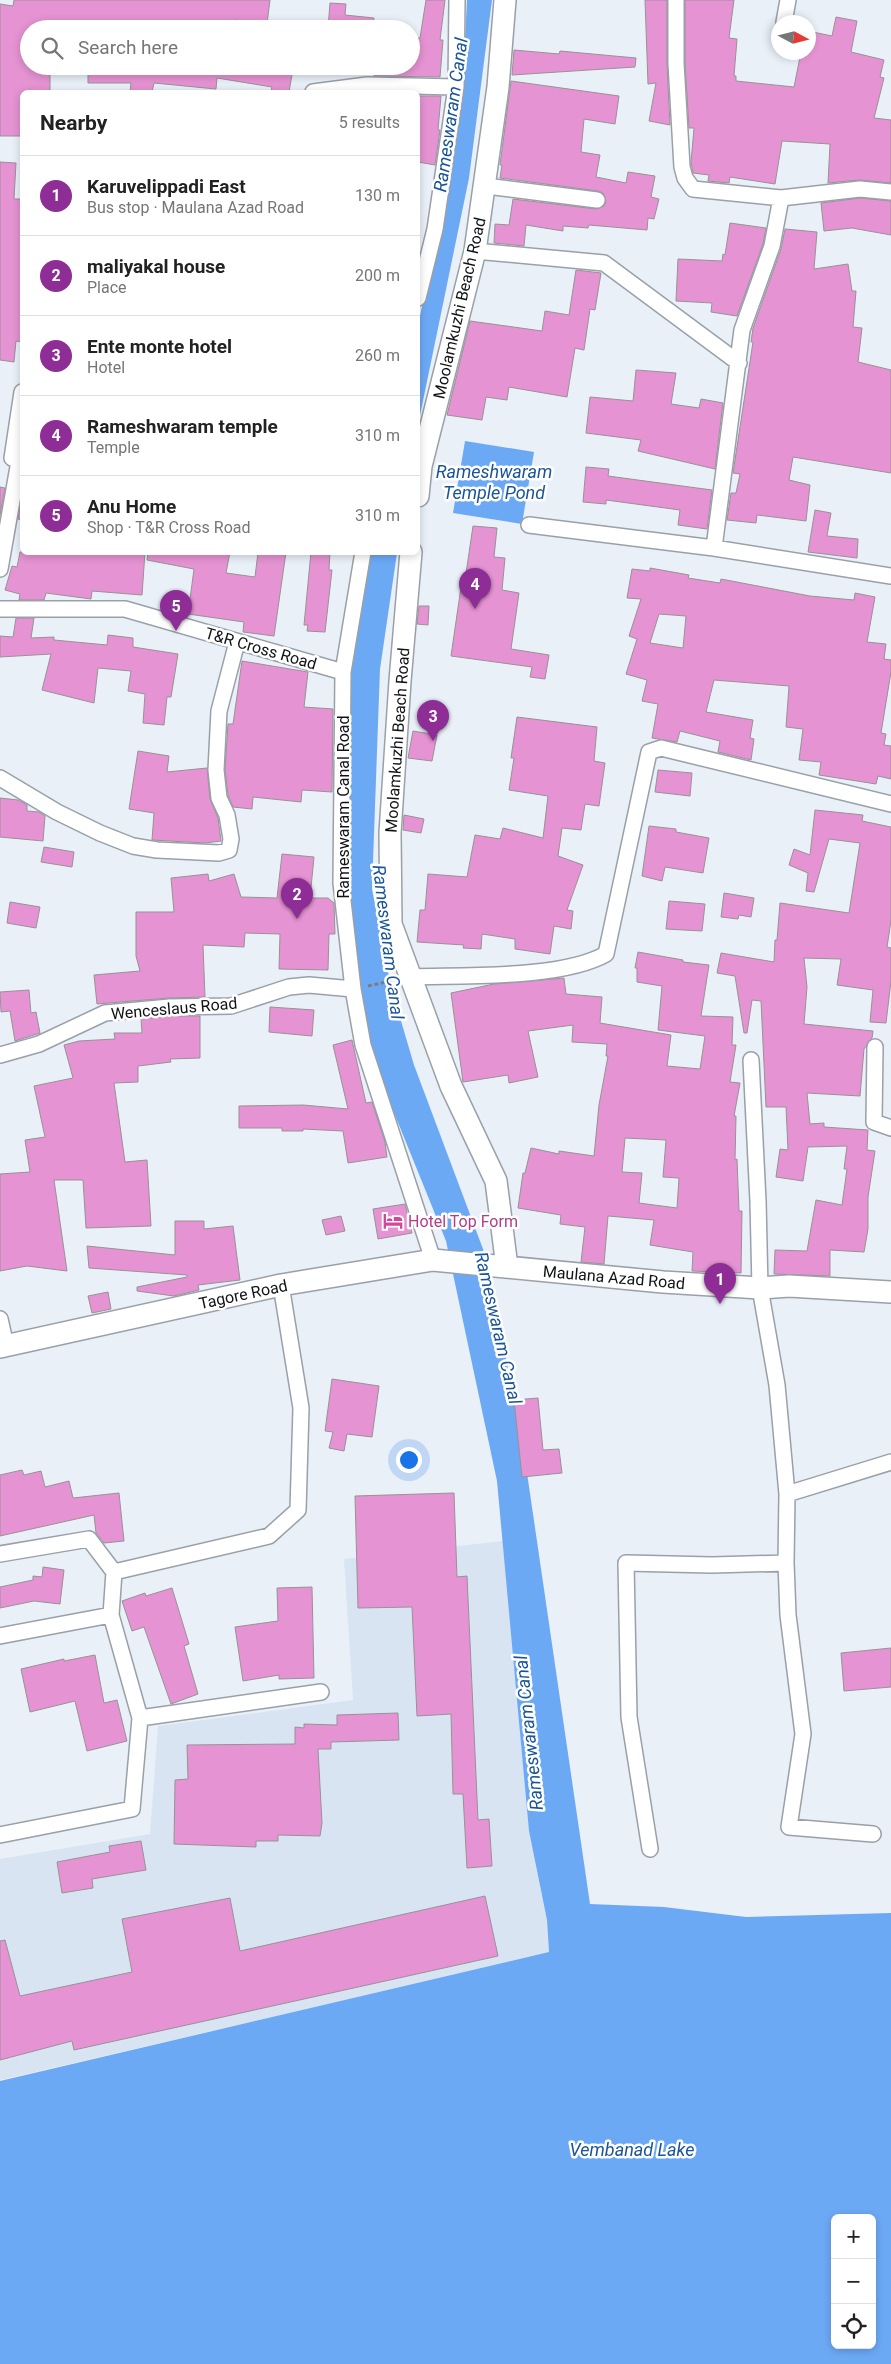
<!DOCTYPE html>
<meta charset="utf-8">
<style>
:root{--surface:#fff;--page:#f6f6f6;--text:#222;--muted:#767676;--line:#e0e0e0;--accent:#8e2d96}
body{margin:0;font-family:Roboto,sans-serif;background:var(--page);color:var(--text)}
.controls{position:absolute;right:15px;bottom:15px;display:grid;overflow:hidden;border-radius:8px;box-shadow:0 2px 8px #0003}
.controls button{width:45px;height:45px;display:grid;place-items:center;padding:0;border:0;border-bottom:1px solid var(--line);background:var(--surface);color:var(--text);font:25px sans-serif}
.compass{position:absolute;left:771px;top:15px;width:45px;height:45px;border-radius:50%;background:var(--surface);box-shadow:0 2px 8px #0003;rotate:97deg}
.you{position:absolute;left:408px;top:1459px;width:18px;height:18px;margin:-12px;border:4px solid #fff;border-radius:50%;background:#1a73e8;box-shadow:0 0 0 8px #1a73e833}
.badge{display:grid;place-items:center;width:32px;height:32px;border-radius:50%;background:var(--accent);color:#fff;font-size:16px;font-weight:700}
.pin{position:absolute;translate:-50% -41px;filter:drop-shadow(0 1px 2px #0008)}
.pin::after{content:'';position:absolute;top:26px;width:18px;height:15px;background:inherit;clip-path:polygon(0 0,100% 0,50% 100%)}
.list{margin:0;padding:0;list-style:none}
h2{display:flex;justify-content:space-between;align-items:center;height:65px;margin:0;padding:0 20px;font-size:21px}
h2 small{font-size:16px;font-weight:400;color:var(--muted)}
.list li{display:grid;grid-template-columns:32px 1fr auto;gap:15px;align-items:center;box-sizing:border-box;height:80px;padding:0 20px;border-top:1px solid var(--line)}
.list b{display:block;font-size:19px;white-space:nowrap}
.list p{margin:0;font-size:16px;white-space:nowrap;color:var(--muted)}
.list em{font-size:16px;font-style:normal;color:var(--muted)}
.icon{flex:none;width:28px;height:28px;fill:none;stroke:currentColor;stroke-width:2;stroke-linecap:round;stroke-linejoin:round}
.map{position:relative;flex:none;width:891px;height:2364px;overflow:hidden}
.search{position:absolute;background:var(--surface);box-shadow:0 2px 8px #0003;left:20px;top:20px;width:400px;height:55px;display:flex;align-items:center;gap:12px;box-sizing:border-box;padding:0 18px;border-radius:28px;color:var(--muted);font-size:19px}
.panel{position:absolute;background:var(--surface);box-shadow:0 2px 8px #0003;left:20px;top:90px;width:400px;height:465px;border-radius:8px}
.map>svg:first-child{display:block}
.built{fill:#d8e4f2}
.water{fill:#6ca9f5;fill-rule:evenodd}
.building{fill:#e593d2;stroke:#999197;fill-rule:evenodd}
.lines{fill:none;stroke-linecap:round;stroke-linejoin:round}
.street-casing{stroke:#9aa0a8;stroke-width:18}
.secondary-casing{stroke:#9aa0a8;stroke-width:24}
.path{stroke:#797e83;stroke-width:3;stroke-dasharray:4 2.5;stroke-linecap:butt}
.street{stroke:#fff;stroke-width:15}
.secondary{stroke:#fff;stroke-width:21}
.labels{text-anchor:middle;stroke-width:5;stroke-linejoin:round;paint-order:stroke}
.street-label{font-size:16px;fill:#101215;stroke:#fff}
.hotel-label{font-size:16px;fill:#b23c85;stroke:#fff;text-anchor:start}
.water-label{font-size:18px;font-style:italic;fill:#195498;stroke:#fff}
</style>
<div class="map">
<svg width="891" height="2364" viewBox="0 0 891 2364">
<rect width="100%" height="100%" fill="#e9f0f8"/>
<!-- built -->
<path class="built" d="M503 1541 529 1830 547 1920 549 1953 0 2080V1859L150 1834 158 1726 353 1700 344 1559Z"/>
<!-- water -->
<path class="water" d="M467 0H492L469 178 418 425V325L451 173 463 82Z
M465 441 534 452 522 524 453 513Z
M369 553H397L380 669 372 889 391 987 414 1065 483 1249 520 1425 590 1904 664 1907 746 1917 891 1913V2364H0V2081L549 1952 547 1920 529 1831 497 1481 446 1241 367 1046 347 889 351 668ZM835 2218H872V2345H835Z"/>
<!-- building -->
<path class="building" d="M14 0H270L267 24 235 20 234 29H29V66H50V92H22V136H0V4L13 6Z
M426 0H445L440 40H443L440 77 374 76 375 66H411V38H420Z
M645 0H667V64L670 125 649 121 656 83 648 84Z
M685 0H734L729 38 737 39 734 76H736V81L794 87 801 52H808V31L832 36 836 17 857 21 851 52 884 60 880 77 884 78 874 118 891 120V183L859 180 828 183 830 144 782 141 775 184 730 177 729 183 708 181 709 175 693 173 691 162 694 128H689L685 63Z
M330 3 346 4 345 15 374 18 373 29H328Z
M514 50 559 54 560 51 636 58 635 67 512 75Z
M88 66H271L293 69 289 92 271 91 272 87 217 78 216 89 154 83 152 92H130L131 83H88Z
M511 81 619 96 615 124 584 119 581 152 600 155 596 177 626 183 628 172 655 176 651 197 659 199 654 219 648 218 647 230 589 225 588 228 563 226V231L526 225 524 246 494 243 495 224 509 225 513 199 596 209 604 206 606 201 603 193 598 191 500 178 502 165H500Z
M418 96H441L438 130H440L435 165 418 162Z
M0 162 16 163 14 199H22V342L16 341 14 362 0 360Z
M860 198 891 201V235L852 228 824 231 821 203Z
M730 223 766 228 763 244 737 316 711 312 712 303 676 301 678 259 722 261 723 254 725 255Z
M785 229 817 232 814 269 848 264 852 291H856L853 327 862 328 858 362 891 370V473L793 457 789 480 810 485 806 521 757 515 756 523 727 520 731 493H736L740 474 733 473 753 342H751L753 328 781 249Z
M576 270 601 273 595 310 590 309 584 350 575 348 567 397 509 387 507 400 486 397 482 420 447 415 470 321 542 331 545 311 569 315Z
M636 370 676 373 671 404 699 408 701 399 723 403 715 469 638 451 641 440 586 433 590 397 633 401Z
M586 467 609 469 608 476 712 490 707 529 678 525 680 510 606 500V504L583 502Z
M0 487 5 488 0 515Z
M22 495V520L18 519Z
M815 510 831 513 827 536 858 539 857 558 808 552Z
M473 526 497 528 494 557 505 558 502 590 519 593 511 649 549 655 545 679 530 677 532 667 451 656 461 587H464Z
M20 552H145L142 595 92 591 91 599 46 593 44 600H19L20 594 5 590 12 566 17 567Z
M148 552H230L226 573 255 577 258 552H286L274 636 243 632 244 622 188 614 194 569 147 560Z
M311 552H330L329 570H332L325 632 307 631 308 625H304Z
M650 568 689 575 688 578 720 583 721 579 810 596 854 600 855 593 875 597 867 642 886 644 884 659 891 660V672L881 733 886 734 884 745 891 746V779L878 776 876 784 819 775 821 762 799 760 803 729 786 727 789 686 714 680 706 712 753 720 750 738 754 739 751 760 718 752 720 741 680 731 677 742 652 738 658 704 642 701 647 680 626 674 637 639 629 636 641 599 627 598 632 569 650 571ZM659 614 686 616 683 648 650 643Z
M419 606H429L428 625 417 624Z
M16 618H34L31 638 54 637V640L107 645 108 635 133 638V647L178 654 171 697H167L164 725 143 723 145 694 128 691 131 671 98 668 94 703 42 690 51 654 0 657V636L13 637Z
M242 661 308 672 304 707 333 709 332 792 302 790 301 802 253 797 252 809 233 807 228 795 225 770 228 724H233Z
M517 717 597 727 594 761 605 763 599 806 585 804 581 830 562 828 558 856 583 865 567 910 573 911 571 929 554 926 550 954 515 949V939L482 934 481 949 463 948 464 945 417 942 420 910H425L428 874 467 877 475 835 500 839 503 828 543 838 548 796 509 790 514 758H511Z
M413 731 437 735 432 761 408 758Z
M138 751 169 756 167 772 207 768 210 799 218 818 221 841 205 843 152 840 154 813 129 809Z
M658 770 692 773 690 796 655 792Z
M0 798 18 800 27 805V811L39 812 45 816 43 841 0 837Z
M815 810 863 815 862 821 891 827V921L887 947 891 948V981L886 1023 870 1022 873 990 837 985 841 959 804 958 807 987 804 1024 873 1031 872 1038 864 1049 860 1096 807 1093 810 1124 824 1123V1127L868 1130 867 1150 875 1151 868 1197V1229L864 1252 830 1250V1276L774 1274 775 1250 807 1251 816 1200 842 1205 847 1169H844L847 1146 808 1147 803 1181 776 1177 780 1149 788 1150 786 1107H766L761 1001 752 1000 747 1033H744L735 976 717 973 721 953 774 962 775 940H777L780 903 849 913 860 843 829 839 814 892 806 891 808 873 789 865 794 849 810 855Z
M404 815 424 819 421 833 403 830Z
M649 826 676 829V832L709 838 703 873 665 867 662 881 642 876Z
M44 847 74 852 72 867 41 862Z
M282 854 314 857 310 898H328L334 903 335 934H329L328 970 279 969 280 934 245 933 244 947 203 945 205 997 169 998 97 1004 94 975 140 971 136 956V912H174L171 878 208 874 209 881 234 874 241 897 277 898Z
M724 893 754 898 751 917 739 915 738 919 721 917Z
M669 901 705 904 702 931 666 929Z
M10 902 40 907 36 928 7 923Z
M638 952 683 960V962L709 965 701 1016 733 1017 732 1045H736L730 1082 740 1083 734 1116H736L735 1160 737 1159 739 1211H742L741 1273 692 1271 693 1252 650 1245 654 1220 608 1216 604 1264 581 1262 585 1227 560 1224 561 1215 518 1208 523 1173H525L531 1148 559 1154V1151L594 1156 599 1105 608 1056H606L607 1044 572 1042 573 1025 528 1031 538 1077 509 1083 508 1075 463 1082 451 993 494 984 564 978 566 994 602 997 600 1023 671 1035 667 1066 700 1069 705 1036 658 1030 662 986 637 982V968H635ZM625 1138 666 1140 663 1177 679 1178 677 1208 639 1203 642 1173 622 1172Z
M29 990 31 1013 36 1012 40 1033 15 1041 10 1011 1 1012 0 992Z
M270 1007 314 1010 312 1036 269 1032Z
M171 1016H200V1058L170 1059 171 1062 138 1066V1082L114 1083 125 1162 147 1160 151 1226 86 1228 83 1180H54L67 1271 27 1266 0 1271V1174L30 1172 25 1140 45 1137 34 1086 73 1078 64 1045 79 1041 115 1039 114 1033H142L141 1019Z
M352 1040 366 1103 372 1102 385 1142 387 1157 348 1163 343 1131 303 1129V1131H282V1128H239V1106L303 1105 348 1109 333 1045Z
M405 1204 412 1233 378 1239 373 1209Z
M341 1216 345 1231 326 1235 322 1220Z
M175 1221H204V1229L233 1226 240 1280 198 1285 199 1290 174 1296 137 1291V1287L187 1277V1275L89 1268 87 1246 175 1255Z
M108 1292 111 1309 92 1313 88 1296Z
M332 1379 379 1386 372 1437 347 1434 344 1451 329 1448 333 1432 325 1431Z
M538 1398 543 1450 559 1449 562 1473 522 1477 514 1400Z
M22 1470 24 1475 41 1471 45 1487 69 1481 73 1498 119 1493 124 1541 104 1543 96 1533 94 1515 0 1536V1475Z
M454 1493 457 1577 467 1576 478 1820 489 1819 492 1866 467 1868 463 1794H453L451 1714 417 1716 412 1607 358 1608 355 1496Z
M43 1567 64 1570 60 1604 34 1601 0 1608V1587L33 1580V1576L42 1577Z
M312 1587 314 1678 279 1679V1675L243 1681 235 1627 278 1621 277 1588Z
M172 1588 189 1644 184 1646 198 1694 171 1704 144 1627 132 1631 122 1601 145 1593 146 1596Z
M891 1648V1687L844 1691 841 1653Z
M95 1655 104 1703 117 1700 127 1741 87 1751 75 1701 30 1712 21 1669 64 1659V1661Z
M398 1713 399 1740 331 1742V1749H318L322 1823 320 1836 278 1835V1841H256V1847L174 1844 175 1780 188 1779 187 1745 295 1744V1727L304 1728V1724L337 1725V1715Z
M141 1841 146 1870 92 1879 93 1888 62 1893 57 1862 110 1852 109 1846Z
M485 1896 498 1956 74 2050 72 2041 0 2060V1941L5 1940 20 1996 132 1972 122 1919 230 1898 240 1951Z"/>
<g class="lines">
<defs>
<path id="street" d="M676 0V63L682 167 685 178 693 189 781 198
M784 22 788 0
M313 92 367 85 456 87
M486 186 597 200
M475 251 604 263 739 363
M418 298 435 229 456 87 457 0
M12 458 22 392
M529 525 714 548 891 576
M714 548 742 330 772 246 781 198 860 189 891 192
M363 552 343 672 341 883 353 989 363 1045 433 1260
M0 569 19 461
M0 609H125L343 672
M0 778 57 812 100 833 133 846 157 850 219 853 229 850 231 839 227 815 219 798 216 770 219 711 237 642
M411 977C464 975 562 979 606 954L649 752 661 748 891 804
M875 1047 874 1122 891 1128
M0 1055 39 1044 105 1013 170 1007 231 1006 289 987 309 985 353 989
M751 1060 758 1201 760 1288 777 1385 787 1494 786 1563 788 1615 803 1734 789 1827 873 1834
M0 1319 6 1346
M787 1494 891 1462
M0 1554 89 1539 114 1572
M0 1636 111 1615
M140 1718 321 1692
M0 1835 132 1809 140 1718 111 1615 114 1572 269 1536 298 1510 301 1408 281 1285
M650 1849 629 1717 626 1563 712 1565 786 1563"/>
<path id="secondary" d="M418 496 421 466 475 251 498 87 505 0
M411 552 400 681 390 833 391 924 451 1086 496 1181 507 1267
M0 1347 281 1285 433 1260 663 1282 760 1288 789 1286 891 1292"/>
</defs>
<!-- street casing -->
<use href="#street" class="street-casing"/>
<!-- secondary casing -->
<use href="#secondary" class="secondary-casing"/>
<!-- path -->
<path class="path" d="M368 986 391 981"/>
<!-- street -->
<use href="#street" class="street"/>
<!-- secondary -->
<use href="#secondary" class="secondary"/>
</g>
<!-- icons -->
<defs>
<symbol id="hotel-bare" viewBox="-9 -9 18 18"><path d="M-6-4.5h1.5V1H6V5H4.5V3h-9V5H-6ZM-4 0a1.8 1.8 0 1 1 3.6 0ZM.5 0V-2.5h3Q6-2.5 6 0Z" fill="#d1479c" stroke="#fff" stroke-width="2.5" paint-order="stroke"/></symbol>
</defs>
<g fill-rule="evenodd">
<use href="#hotel-bare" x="379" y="1207" width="28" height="28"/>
</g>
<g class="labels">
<!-- street labels -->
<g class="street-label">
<text transform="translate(459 308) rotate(-77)" y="6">Moolamkuzhi Beach Road</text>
<text transform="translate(261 648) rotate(16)" y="6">T&amp;R Cross Road</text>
<text transform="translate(397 740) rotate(-86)" y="6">Moolamkuzhi Beach Road</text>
<text transform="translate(343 807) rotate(-90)" y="6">Rameswaram Canal Road</text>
<text transform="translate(174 1008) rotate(-5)" y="6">Wenceslaus Road</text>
<text transform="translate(614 1277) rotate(5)" y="6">Maulana Azad Road</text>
<text transform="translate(243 1294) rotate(-12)" y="6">Tagore Road</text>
</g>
<!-- hotel labels -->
<g class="hotel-label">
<text x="408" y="1227">Hotel Top Form</text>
</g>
<!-- water labels -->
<g class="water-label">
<text transform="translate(451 115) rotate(-82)" y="6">Rameswaram Canal</text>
<text x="494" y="478">Rameshwaram<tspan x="494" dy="21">Temple Pond</tspan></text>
<text transform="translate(388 942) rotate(83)" y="6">Rameswaram Canal</text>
<text transform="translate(498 1328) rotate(77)" y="6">Rameswaram Canal</text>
<text transform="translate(529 1733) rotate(-96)" y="6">Rameswaram Canal</text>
<text x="632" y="2156">Vembanad Lake</text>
</g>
</g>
</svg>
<div class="controls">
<button>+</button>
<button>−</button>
<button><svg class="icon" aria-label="locate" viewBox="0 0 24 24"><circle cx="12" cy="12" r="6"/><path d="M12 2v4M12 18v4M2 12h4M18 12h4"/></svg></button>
</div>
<svg class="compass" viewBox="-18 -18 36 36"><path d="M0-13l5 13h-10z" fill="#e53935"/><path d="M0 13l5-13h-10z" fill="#767676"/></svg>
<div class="you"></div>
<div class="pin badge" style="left:720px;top:1304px">1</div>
<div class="pin badge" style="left:297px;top:919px">2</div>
<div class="pin badge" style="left:433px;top:741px">3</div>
<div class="pin badge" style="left:475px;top:609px">4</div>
<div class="pin badge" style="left:176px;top:631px">5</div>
<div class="search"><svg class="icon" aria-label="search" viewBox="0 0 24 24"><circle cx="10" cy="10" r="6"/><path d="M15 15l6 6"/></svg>Search here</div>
<section class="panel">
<h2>Nearby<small>5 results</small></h2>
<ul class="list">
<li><span class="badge">1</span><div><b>Karuvelippadi East</b><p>Bus stop · Maulana Azad Road</p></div><em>130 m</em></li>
<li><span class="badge">2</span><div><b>maliyakal house</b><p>Place</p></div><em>200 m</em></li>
<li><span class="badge">3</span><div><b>Ente monte hotel</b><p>Hotel</p></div><em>260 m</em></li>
<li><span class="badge">4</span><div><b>Rameshwaram temple</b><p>Temple</p></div><em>310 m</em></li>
<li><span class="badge">5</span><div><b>Anu Home</b><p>Shop · T&amp;R Cross Road</p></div><em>310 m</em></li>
</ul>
</section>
</div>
